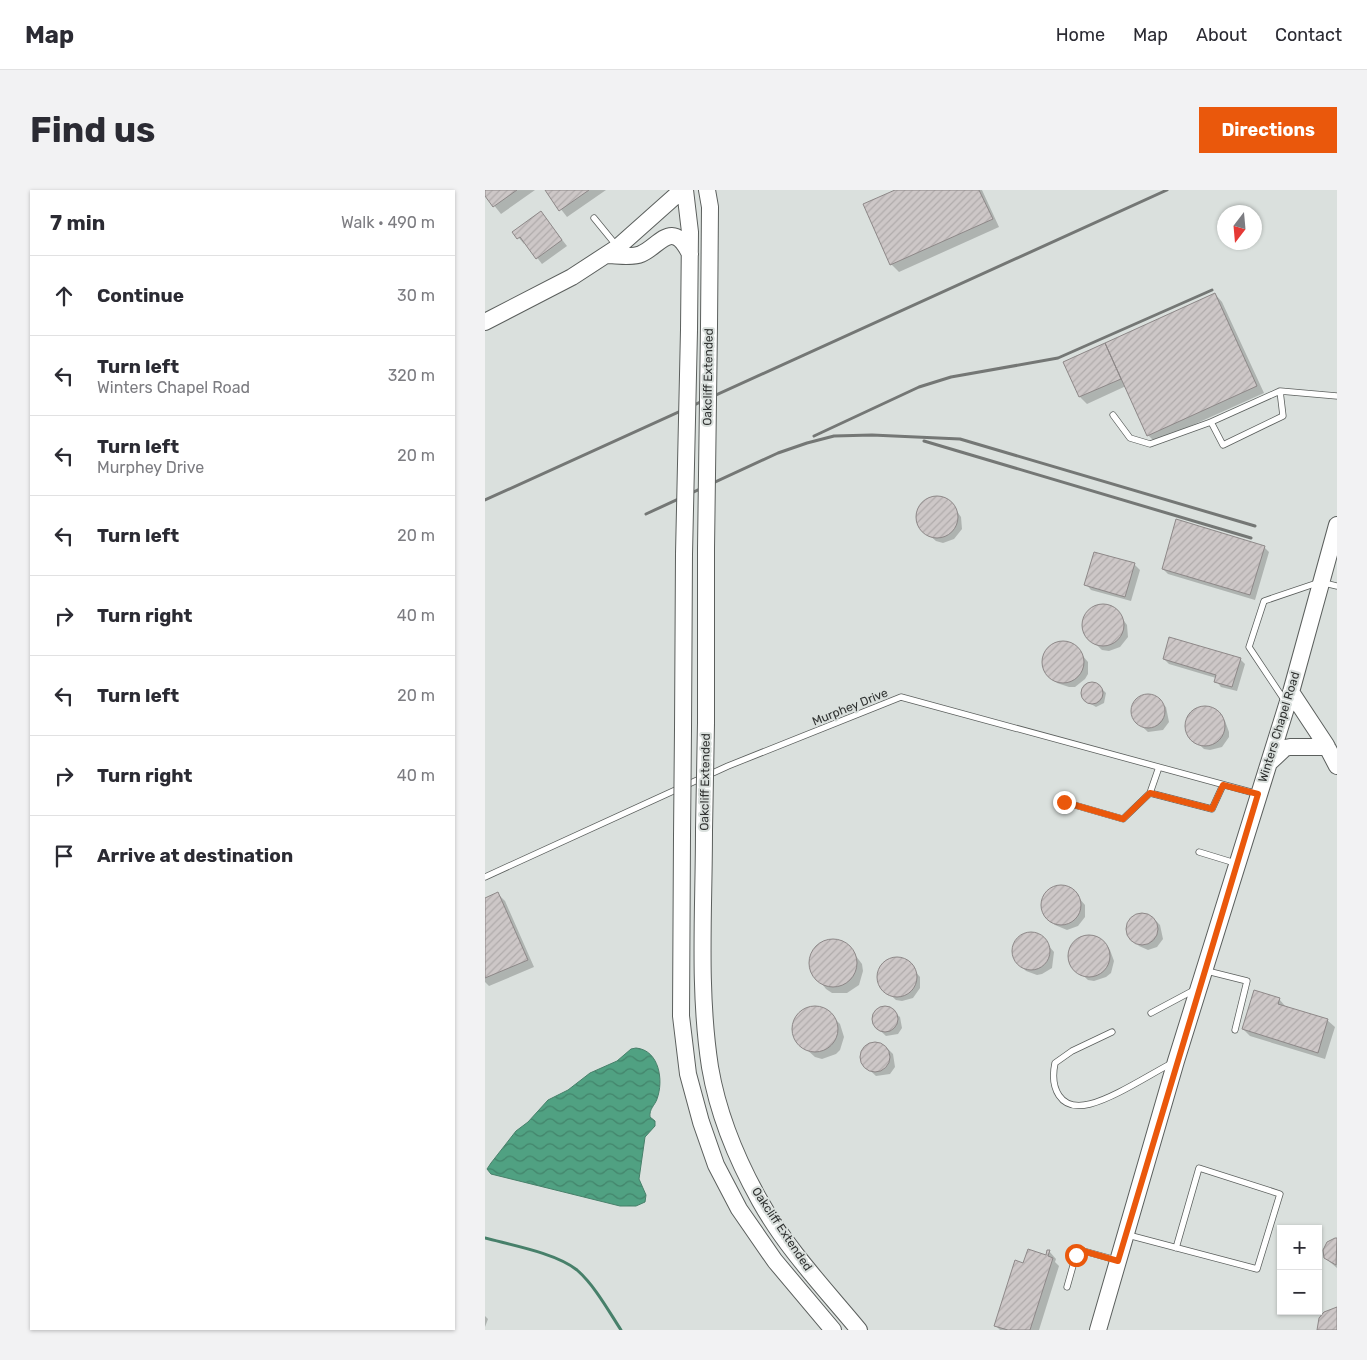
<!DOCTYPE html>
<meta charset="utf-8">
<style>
:root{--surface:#fff;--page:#f2f2f3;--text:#2b2b33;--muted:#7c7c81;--line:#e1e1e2;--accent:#ea580c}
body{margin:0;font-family:Rubik,sans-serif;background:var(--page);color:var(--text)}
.controls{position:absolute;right:15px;bottom:15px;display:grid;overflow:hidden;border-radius:0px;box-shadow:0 1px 4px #0004}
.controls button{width:45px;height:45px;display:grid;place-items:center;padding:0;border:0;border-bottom:1px solid var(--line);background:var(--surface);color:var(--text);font:25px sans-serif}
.compass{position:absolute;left:732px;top:15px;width:45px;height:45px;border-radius:50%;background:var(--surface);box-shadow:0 1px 4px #0004;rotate:196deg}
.stop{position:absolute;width:15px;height:15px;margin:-11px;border:4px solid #ea580c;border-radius:50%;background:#fff}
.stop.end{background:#ea580c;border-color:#fff;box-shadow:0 1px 5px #0008}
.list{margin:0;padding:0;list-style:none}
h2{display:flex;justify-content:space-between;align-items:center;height:65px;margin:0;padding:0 20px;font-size:21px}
h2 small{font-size:16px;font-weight:400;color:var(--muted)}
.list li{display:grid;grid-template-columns:32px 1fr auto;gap:15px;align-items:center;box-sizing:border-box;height:80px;padding:0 20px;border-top:1px solid var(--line)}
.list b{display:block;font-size:19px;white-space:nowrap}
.list p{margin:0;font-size:16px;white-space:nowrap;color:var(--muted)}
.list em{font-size:16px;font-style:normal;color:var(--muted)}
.icon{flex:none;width:28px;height:28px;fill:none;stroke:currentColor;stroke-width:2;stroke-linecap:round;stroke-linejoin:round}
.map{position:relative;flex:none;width:852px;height:1140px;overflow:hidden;border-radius:0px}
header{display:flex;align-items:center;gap:30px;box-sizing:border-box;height:70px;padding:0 25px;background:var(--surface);border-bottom:1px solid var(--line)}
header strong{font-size:24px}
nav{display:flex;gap:28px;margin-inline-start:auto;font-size:18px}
.intro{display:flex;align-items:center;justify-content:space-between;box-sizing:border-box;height:120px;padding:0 30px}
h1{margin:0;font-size:35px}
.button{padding:12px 22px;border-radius:0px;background:var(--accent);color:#fff;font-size:18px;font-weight:700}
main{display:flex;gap:30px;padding:0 30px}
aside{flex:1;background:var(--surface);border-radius:0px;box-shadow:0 1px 4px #0004}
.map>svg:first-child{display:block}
.water{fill:url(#water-waves);stroke:#47806a}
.shadow{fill:#0003}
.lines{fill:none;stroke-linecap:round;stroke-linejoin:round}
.stream{stroke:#47806a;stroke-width:3}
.building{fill:url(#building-hatch);stroke:#8d8888}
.lane-casing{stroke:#5b5f5d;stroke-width:7}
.secondary-casing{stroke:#5b5f5d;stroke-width:18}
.lane{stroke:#fff;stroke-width:5.5}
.secondary{stroke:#fff;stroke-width:16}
.rail{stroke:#747775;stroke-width:3}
.secondary-bridge-casing{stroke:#5b5f5d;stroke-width:18;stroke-linecap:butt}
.secondary-bridge{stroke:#fff;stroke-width:16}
.route{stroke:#ea580c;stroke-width:6}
.labels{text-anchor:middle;stroke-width:4;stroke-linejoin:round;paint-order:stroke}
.street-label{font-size:12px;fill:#313332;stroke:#dae0dd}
</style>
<header>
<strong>Map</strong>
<nav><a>Home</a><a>Map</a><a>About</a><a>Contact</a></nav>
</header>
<div class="intro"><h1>Find us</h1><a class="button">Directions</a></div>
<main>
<aside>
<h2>7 min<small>Walk · 490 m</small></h2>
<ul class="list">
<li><svg class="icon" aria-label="ahead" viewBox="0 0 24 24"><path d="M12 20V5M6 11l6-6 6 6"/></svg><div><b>Continue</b></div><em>30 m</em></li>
<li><svg class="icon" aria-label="left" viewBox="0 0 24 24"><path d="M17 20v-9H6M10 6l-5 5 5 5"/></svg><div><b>Turn left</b><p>Winters Chapel Road</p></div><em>320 m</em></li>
<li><svg class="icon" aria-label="left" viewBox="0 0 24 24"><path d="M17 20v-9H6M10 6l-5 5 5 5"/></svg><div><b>Turn left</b><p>Murphey Drive</p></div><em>20 m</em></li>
<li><svg class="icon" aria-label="left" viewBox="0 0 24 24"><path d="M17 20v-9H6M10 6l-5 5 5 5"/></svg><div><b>Turn left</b></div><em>20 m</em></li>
<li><svg class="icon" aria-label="right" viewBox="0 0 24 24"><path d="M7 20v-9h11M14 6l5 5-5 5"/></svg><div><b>Turn right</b></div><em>40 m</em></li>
<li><svg class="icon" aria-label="left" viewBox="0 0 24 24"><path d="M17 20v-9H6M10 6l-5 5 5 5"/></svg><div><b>Turn left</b></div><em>20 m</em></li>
<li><svg class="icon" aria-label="right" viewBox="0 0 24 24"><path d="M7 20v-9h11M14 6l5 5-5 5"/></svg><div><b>Turn right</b></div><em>40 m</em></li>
<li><svg class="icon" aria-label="arrive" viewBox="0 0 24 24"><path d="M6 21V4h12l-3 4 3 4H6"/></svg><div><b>Arrive at destination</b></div></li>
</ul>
</aside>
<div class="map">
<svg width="852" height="1140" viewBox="0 0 852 1140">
<defs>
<pattern id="water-waves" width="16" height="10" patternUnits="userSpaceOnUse" patternTransform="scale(1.25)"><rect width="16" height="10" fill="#50a182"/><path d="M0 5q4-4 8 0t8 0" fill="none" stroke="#43846b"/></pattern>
<pattern id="building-hatch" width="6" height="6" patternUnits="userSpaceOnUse" patternTransform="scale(1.25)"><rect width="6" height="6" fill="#cdc7c7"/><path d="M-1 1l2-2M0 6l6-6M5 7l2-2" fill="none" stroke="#b0abab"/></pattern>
</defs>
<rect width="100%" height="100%" fill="#dae0dd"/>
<!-- water -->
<path class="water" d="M151 858C174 860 179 890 172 909 170 915 164 919 165 927L170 931V936L160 947 154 989 161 1005 160 1012 151 1016H135L6 984 2 979 6 973 31 941 43 932 63 910 83 900 105 883 132 871 146 859Z"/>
<!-- shadow -->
<path class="shadow" d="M0 0H50L16 24 0 4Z
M61 0H121L82 27Z
M413 0H497L514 37 414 82 406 74 379 15Z
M56 23 82 56 57 74 40 52 39 54 29 42Z
M730 104 737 112 779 203 670 252 663 245 641 196 602 214 595 207 579 172Z
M451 308H457L468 316 476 327 477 339 469 349 458 353 451 351 435 337 433 324 439 313Z
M779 357 784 362 770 410 683 384 678 379Z
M649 374 655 380 646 411 606 400 601 394Z
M617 416 623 417 634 424 642 435 643 447 635 457 624 461 617 460 601 445 599 432 605 421Z
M577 453 589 456 603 472V484L600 489 590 497H584L572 493 559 476 561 463 571 454Z
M679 469H755L760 474 752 501 736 497 731 491V488L684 474Z
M603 493 613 494 616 498 621 503 619 513 611 517 601 511 597 505 598 498Z
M662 506 675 512 681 517 684 532 678 540 663 542 649 529 647 519 652 510Z
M719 517 725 518 735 525 740 531 744 542V547L737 557 725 560 719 559 704 545 702 533 707 522Z
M569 698H581L587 700 600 715V727L593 736 582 740 570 735 564 730 558 719 560 707Z
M13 704 20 711 49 777 4 796 0 792V709Z
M656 724 670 730 675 735 678 749 672 757 663 760 654 756 644 746 643 736 647 728Z
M545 744 556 747 569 762 567 778 557 784 552 785 541 781 531 770 529 759 535 748Z
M603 746 609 747 620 754 625 760 629 771 626 783 621 787 609 791 603 790 587 775 585 763 591 751Z
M354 752 368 762 377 774 378 781 374 795 362 803H347L341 799 325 778 328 763 339 753Z
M410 768 422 772 435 787V798L428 808 417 811 411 810 396 796 393 784 399 773Z
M794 809 801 817 842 830 850 837 840 869 765 846 758 839Z
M403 817 415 827 417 838 413 844 401 846 389 835 388 827 392 820Z
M329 818H336L347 826 355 834 359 847 355 860 351 864 337 869 330 867 311 850 309 836 315 823Z
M390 853 402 858 408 864 410 877 405 884 391 886 378 874 377 865 381 856Z
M852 1051V1078L840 1068 843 1053Z
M564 1061 571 1069 570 1072 574 1076 554 1140H515L510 1135 539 1075 561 1066Z
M0 1126 3 1129 0 1137Z"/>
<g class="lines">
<!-- stream -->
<path class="stream" d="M0 1048C26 1055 71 1063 92 1080 110 1096 123 1120 136 1140"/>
</g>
<!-- building -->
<path class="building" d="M0 0H32L8 17 0 6Z
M60 0H104L74 21Z
M410 0H494L508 29 405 75 378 14Z
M56 21 77 50 51 69 35 47 32 49 27 42Z
M730 103 772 196 662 246 620 153Z
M620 153 636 189 594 207 578 172Z
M431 327a21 21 0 1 1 42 0a21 21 0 1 1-42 0Z
M691 329 780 356 765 405 677 379Z
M609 362 650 373 640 407 599 395Z
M597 435a21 21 0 1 1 42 0a21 21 0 1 1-42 0Z
M684 447 756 468 747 497 729 492 731 485 678 469Z
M557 472a21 21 0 1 1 42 0a21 21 0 1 1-42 0Z
M596 503a11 11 0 1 1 22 0a11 11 0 1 1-22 0Z
M646 521a17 17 0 1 1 34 0a17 17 0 1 1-34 0Z
M700 536a20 20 0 1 1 40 0a20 20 0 1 1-40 0Z
M556 715a20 20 0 1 1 40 0a20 20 0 1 1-40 0Z
M13 702 43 770 0 788V708Z
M641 739a16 16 0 1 1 32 0a16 16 0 1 1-32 0Z
M527 761a19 19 0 1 1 38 0a19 19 0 1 1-38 0Z
M583 766a21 21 0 1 1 42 0a21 21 0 1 1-42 0Z
M324 773a24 24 0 1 1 48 0a24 24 0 1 1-48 0Z
M392 787a20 20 0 1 1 40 0a20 20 0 1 1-40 0Z
M769 800 795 808 793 814 843 829 833 863 757 839Z
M387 829a13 13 0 1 1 26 0a13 13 0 1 1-26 0Z
M307 839a23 23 0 1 1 46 0a23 23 0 1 1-46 0Z
M375 867a15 15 0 1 1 30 0a15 15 0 1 1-30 0Z
M850 1048H852L851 1075 839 1068 838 1060 842 1052Z
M543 1059 561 1065 562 1060H565L563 1066 568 1068 545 1140H523L509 1136 530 1070 538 1073Z
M852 1117V1140H832L834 1128 839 1122Z"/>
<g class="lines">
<defs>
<path id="lane" d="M109 28 131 55
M795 201 798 226 738 255 726 232 795 201 852 206
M628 225 645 248 665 254 726 232
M800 511 764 457 779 411 835 392 852 396
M665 603 727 619 738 595
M579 612 638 629 665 603 674 577
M714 662 750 673
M0 687 243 576 416 507 773 604
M722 781 762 791 750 840
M666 823 711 799
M627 842 587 861 570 873C565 897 574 922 605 914 629 908 664 885 687 873
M643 1045 772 1079 795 1004 714 978 691 1058
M582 1097 591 1065 595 1060 631 1070"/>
<path id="secondary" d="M200 0 205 42 204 140
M222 0 225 17 224 136
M121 65C131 65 147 68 156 64 174 57 187 27 205 64
M0 132 87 87 133 57 197 0
M221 359V533
M806 502 841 555 852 576
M198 539 199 364
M784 573 800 558 805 557H842
M219 640C219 719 213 799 225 877 233 924 252 970 275 1011 301 1058 340 1099 374 1140
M197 646 196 826 203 884 216 932 231 975 254 1019 290 1071 348 1140
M613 1140 691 871 806 502 852 335"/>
</defs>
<!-- lane casing -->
<use href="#lane" class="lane-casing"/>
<!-- secondary casing -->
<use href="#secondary" class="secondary-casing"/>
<!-- lane -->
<use href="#lane" class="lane"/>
<!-- secondary -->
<use href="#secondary" class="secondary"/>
<!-- rail -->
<path class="rail" d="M329 246 434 197 466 187 573 168 727 100
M439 251 766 348
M0 310 682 0
M161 324 293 263 322 253 349 246 387 245 475 249 770 336"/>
<defs>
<path id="secondary-bridge" d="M221 359 224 136
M199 364 204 140
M219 640 221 533
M197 646 198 539"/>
</defs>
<!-- secondary-bridge casing -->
<use href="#secondary-bridge" class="secondary-bridge-casing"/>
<!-- secondary-bridge -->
<use href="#secondary-bridge" class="secondary-bridge"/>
</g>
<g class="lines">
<!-- route -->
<path class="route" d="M579 612 638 629 665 603 727 619 738 595 773 604 633 1071 595 1060 591 1065"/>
</g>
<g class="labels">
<!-- street labels -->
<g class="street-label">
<text transform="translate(223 187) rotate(-89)" y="4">Oakcliff Extended</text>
<text transform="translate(365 517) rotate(-22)" y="4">Murphey Drive</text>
<text transform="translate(794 537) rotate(-73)" y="4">Winters Chapel Road</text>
<text transform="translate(220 592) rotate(-89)" y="4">Oakcliff Extended</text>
<text transform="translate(297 1039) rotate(56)" y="4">Oakcliff Extended</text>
</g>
</g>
</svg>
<div class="controls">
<button>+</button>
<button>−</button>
</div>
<svg class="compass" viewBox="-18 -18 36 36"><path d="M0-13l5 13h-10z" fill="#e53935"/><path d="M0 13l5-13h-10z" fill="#7c7c81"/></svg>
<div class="stop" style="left:591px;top:1065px"></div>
<div class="stop end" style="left:579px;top:612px"></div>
</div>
</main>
